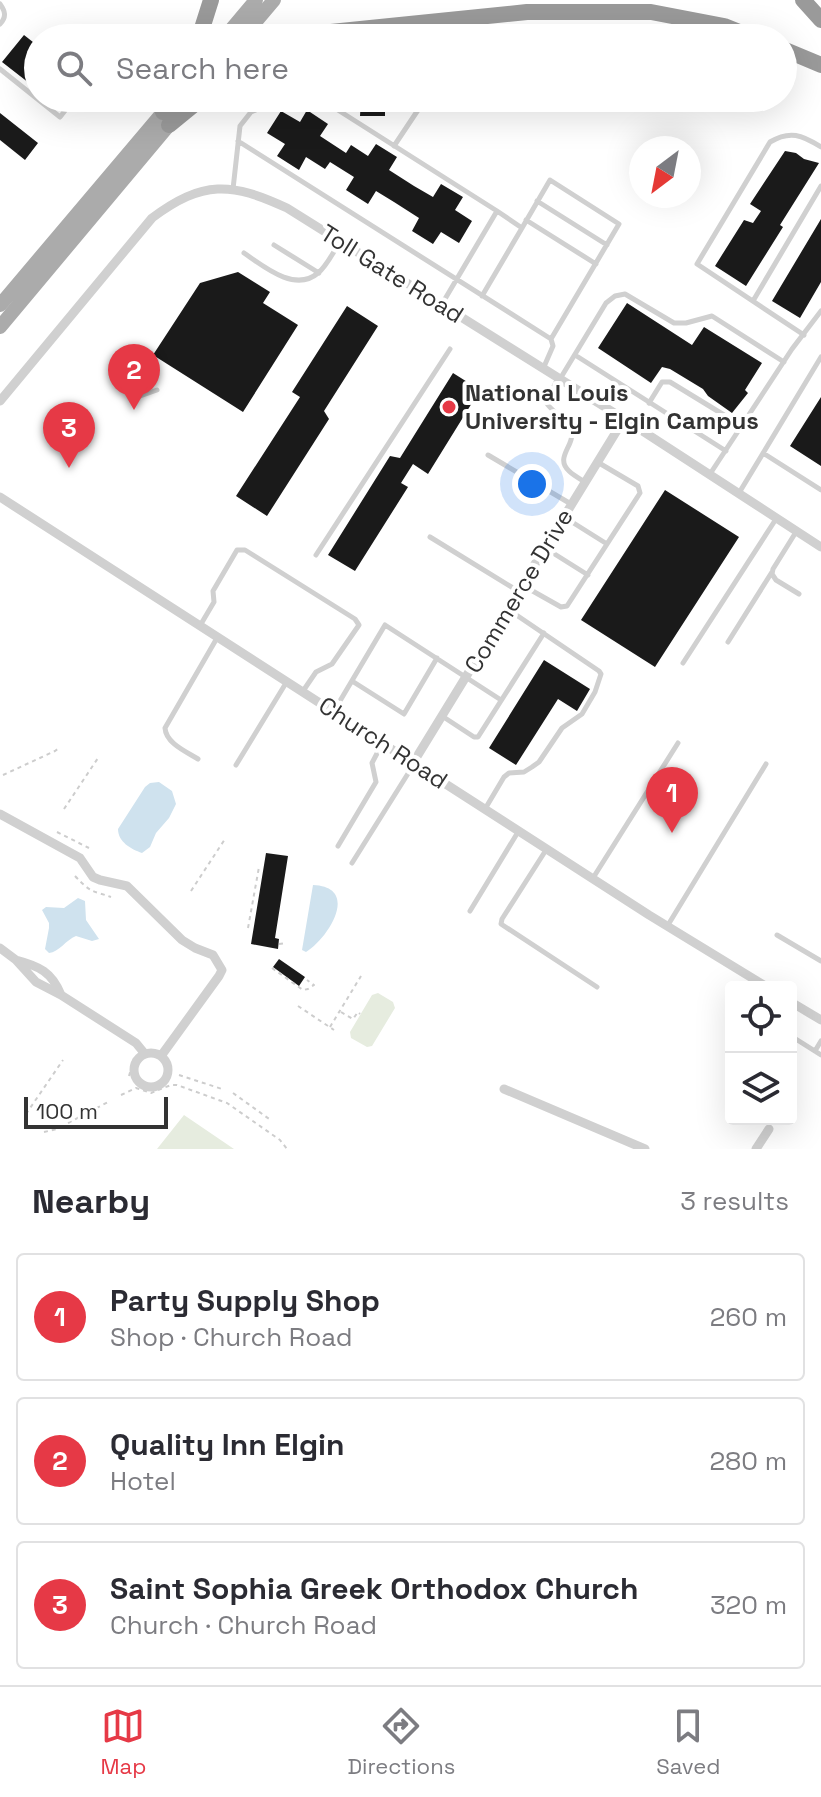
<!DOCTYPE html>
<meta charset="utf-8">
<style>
:root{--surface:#fff;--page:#f7f7f7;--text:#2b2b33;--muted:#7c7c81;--line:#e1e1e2;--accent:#e63946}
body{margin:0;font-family:"Space Grotesk",sans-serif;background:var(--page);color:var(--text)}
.controls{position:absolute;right:24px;bottom:24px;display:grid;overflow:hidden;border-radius:8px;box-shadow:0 8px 32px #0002}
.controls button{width:72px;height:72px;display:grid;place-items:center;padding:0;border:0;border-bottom:2px solid var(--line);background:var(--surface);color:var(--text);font:40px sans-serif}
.compass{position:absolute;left:629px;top:136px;width:72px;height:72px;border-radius:50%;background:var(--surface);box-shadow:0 8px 32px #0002;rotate:212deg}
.scale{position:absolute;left:24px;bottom:20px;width:144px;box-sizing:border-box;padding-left:8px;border:4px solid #333;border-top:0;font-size:22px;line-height:28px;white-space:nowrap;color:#333;-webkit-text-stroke:6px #fff;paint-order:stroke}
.you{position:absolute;left:532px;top:484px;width:28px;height:28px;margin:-20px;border:6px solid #fff;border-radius:50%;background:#1a73e8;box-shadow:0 0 0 12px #1a73e833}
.badge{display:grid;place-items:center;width:52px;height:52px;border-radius:50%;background:var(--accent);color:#fff;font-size:26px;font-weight:700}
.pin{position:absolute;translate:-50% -66px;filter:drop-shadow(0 2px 4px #0008)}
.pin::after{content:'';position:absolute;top:42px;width:28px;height:24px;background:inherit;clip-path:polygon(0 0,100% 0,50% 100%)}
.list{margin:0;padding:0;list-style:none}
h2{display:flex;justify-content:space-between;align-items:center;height:104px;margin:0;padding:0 32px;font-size:34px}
h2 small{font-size:26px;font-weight:400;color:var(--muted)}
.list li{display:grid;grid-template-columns:52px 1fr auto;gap:24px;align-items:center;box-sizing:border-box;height:128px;margin:0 16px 16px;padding:0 16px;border:2px solid var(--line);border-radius:8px}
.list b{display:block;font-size:30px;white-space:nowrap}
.list p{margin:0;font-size:26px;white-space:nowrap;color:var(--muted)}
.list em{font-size:26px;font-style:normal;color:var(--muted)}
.icon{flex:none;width:44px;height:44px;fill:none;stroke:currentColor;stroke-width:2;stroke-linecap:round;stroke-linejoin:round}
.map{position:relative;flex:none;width:821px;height:1149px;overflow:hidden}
.search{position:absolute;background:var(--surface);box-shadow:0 8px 32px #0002;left:24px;right:24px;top:24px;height:88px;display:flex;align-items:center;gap:20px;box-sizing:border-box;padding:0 28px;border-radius:44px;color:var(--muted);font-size:30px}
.sheet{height:536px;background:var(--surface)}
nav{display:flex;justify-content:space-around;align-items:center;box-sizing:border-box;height:112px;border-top:2px solid var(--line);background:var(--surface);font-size:22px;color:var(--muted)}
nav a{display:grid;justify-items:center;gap:4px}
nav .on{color:var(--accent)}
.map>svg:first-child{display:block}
.green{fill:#e6ecdf}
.water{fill:#cfe2ee}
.building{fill:#1a1a1a}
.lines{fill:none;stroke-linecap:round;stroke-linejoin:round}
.path{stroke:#cdcdcd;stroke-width:2;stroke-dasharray:4 4;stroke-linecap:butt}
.service{stroke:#d0d0d0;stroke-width:5}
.minor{stroke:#d0d0d0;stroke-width:9}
.primary{stroke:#ababab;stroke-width:14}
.motorway{stroke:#9a9a9a;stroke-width:16}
.poi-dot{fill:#e63946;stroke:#fff;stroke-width:3}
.labels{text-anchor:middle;stroke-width:8;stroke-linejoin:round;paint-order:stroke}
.street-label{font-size:24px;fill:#333;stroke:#fff}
.poi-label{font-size:24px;font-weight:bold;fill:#333;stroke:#fff;text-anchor:start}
</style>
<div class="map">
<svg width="821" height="1149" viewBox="0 0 821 1149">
<rect width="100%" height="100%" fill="#fff"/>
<!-- green -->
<path class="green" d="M378 993 393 1002 395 1008 372 1046 367 1047 351 1038 350 1032 372 995Z
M184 1115 234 1149H157Z"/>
<!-- water -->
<path class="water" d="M159 782 172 791 176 804 169 818 156 833 150 847 142 853C131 849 118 842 118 829L145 787 150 783Z
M313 885C361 887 328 939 306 952L302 950Z
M78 898 85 901 86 920 99 939 92 941 76 936C66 940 59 952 49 953L45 949 49 928V923L42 910 46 907 64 908Z"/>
<!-- building -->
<path class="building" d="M24 35 38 46V90L2 62Z
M361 98H385V116H360Z
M307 110 328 124 320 136 346 153 351 145 368 156 376 144 397 157 389 170 414 186 433 197 441 184 463 197 455 210 472 221 459 243 441 232 433 244 412 231 419 218 394 202 376 191 368 204 346 190 354 177 330 162 325 169 306 157 299 170 277 156 285 144 267 133 281 111 300 122Z
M0 113 38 143 25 160 0 140Z
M785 151 796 153 804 159 819 163 780 225 783 227 746 286 715 266 744 220 753 223 761 211 750 204Z
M821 219V282L800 318 772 301Z
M238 272 270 292 263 303 298 325 243 412 153 355 200 283Z
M627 303 692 345 704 327 762 363 745 390 748 393 732 413 708 396 703 389 670 369 662 367 651 383 598 348Z
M347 306 378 326 324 411 329 419 267 516 236 496 300 397 292 392Z
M453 373 480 390 428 474 413 464 401 483 408 487 355 571 328 555 390 456 400 458Z
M821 397V466L790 446Z
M665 490 739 537 655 667 581 620Z
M544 660 590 689 577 711 558 699 516 765 489 748Z
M266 853 288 856 275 938 279 939 278 949 251 944Z
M279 959 305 977 299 986 273 967Z"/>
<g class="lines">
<!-- path -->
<path class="path" d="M3 775 55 751 59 748
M64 809 98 758
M57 832 89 848
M75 876C91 893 91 890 111 897
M191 891 225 839
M248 928 259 867
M279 944 286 943
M272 968 303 990 308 989 314 985 307 980
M298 1006 334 1030
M341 1012 353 1019 358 1012 360 1014
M330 1027 361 976
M179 1075 222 1089
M129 1076 134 1058
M233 1093 272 1121
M121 1095 136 1088 151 1093 171 1085H177L227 1103 280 1140 287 1149
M26 1114 63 1060
M68 1123 110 1101
M44 1132 57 1129"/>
<!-- service -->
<path class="service" d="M0 4C5 11 7 17 0 24
M0 69 60 117 75 98
M319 98 497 211 442 304
M238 141 551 339 553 346 543 369
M394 146 426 98
M233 189 240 126 251 112 282 98
M537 201 607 245
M497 211 522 228 550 180 619 224 551 339
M526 220 596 264
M274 245 319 273
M244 253C263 266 295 293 318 273 327 266 333 252 340 242
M482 296 522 228
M753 301 821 186
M804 335 697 264 770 142C790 130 802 135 821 147
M575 355 726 451
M124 370 129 389 140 396 157 390
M558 378 546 402C551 412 567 418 571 430 576 445 554 457 569 471 573 475 580 479 585 482
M560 379 606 303 615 296 625 294 674 323H686L712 316 784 362
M649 403 662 382H670L742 426
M763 453 821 490
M488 455 571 504
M710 474 792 349 821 311
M739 493 821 357
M564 517 607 544
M796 532 773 569 772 574 776 580 799 594
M430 537 518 591
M545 548 588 575
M316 555 450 349
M522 585 561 607 567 606 640 493 638 486 599 463
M201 624 214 602 213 591 237 550H245L355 619 359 625 332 664 316 672 303 691
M728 642 772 572
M683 663 776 519
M352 681 404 714 437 658
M334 711 385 625 501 700
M442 716 474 737H478L544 633
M198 759C185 751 166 743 165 728L217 638
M236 765 286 683
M485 809 504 777 509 773 524 772 532 767 539 762 562 728 582 714 595 692 601 674 599 671 509 610
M338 846 376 782 372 763 382 744
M546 850 502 919 501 924 597 987
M352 863 414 764
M593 878 678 743
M470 911 518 832
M668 925 766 764
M777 935 821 961
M791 1036 821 1055
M815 1051 821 1041"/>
<!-- minor -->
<path class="minor" d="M0 401 152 218C203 180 231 182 287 208L624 419 821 547
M0 497 649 915 767 987
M413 763 624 419
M0 814 80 858 93 877 100 880 127 886 182 940 195 948 213 955 222 970 219 976 161 1056
M0 948 16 960 36 982 61 995 136 1043 145 1054
M16 960C39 966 52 972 61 995
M791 1002 821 1020
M134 1070a17 17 0 1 1 34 0a17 17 0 1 1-34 0Z
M504 1089 645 1149
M756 1149 769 1129"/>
<!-- primary -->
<path class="primary" d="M224 38 256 0
M242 38 274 0
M0 305 170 104
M0 327 174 119"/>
<!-- motorway -->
<path class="motorway" d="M803 0 821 20
M199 38 211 0
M308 38 321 33 527 12H651L724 26 754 38
M783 49 821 65
M163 112 171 98
M169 125 202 98"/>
</g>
<!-- markers -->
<circle class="poi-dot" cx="449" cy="407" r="8"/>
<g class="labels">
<!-- street labels -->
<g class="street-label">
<text transform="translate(392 274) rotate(32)" y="8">Toll Gate Road</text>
<text transform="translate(519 591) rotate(-59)" y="8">Commerce Drive</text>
<text transform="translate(383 743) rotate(33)" y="8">Church Road</text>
</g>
<!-- poi labels -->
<g class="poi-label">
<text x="465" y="401">National Louis<tspan x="465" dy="28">University - Elgin Campus</tspan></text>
</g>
</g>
</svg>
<div class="controls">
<button><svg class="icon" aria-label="locate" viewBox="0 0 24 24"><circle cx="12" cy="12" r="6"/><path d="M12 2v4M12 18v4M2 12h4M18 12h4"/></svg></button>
<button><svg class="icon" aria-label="layers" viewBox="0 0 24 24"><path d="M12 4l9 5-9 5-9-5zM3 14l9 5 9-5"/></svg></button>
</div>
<svg class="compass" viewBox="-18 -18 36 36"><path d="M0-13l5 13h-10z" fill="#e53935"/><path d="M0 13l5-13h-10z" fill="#7c7c81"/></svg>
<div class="scale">100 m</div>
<div class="you"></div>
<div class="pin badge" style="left:672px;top:833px">1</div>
<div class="pin badge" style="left:134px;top:410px">2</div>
<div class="pin badge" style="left:69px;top:468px">3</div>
<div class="search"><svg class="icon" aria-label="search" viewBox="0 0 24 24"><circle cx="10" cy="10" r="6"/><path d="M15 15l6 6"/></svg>Search here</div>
</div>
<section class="sheet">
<h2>Nearby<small>3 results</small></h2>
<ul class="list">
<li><span class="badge">1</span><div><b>Party Supply Shop</b><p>Shop · Church Road</p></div><em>260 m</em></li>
<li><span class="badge">2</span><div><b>Quality Inn Elgin</b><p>Hotel</p></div><em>280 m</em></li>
<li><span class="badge">3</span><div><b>Saint Sophia Greek Orthodox Church</b><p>Church · Church Road</p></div><em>320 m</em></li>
</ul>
</section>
<nav>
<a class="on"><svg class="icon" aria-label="map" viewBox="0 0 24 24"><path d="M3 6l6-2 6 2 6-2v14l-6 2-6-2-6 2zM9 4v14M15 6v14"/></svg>Map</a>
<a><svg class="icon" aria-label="directions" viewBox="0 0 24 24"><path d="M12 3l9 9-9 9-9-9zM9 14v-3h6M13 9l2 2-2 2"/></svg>Directions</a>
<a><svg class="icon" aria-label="saved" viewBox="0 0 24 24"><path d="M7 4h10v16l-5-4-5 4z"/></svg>Saved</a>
</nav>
